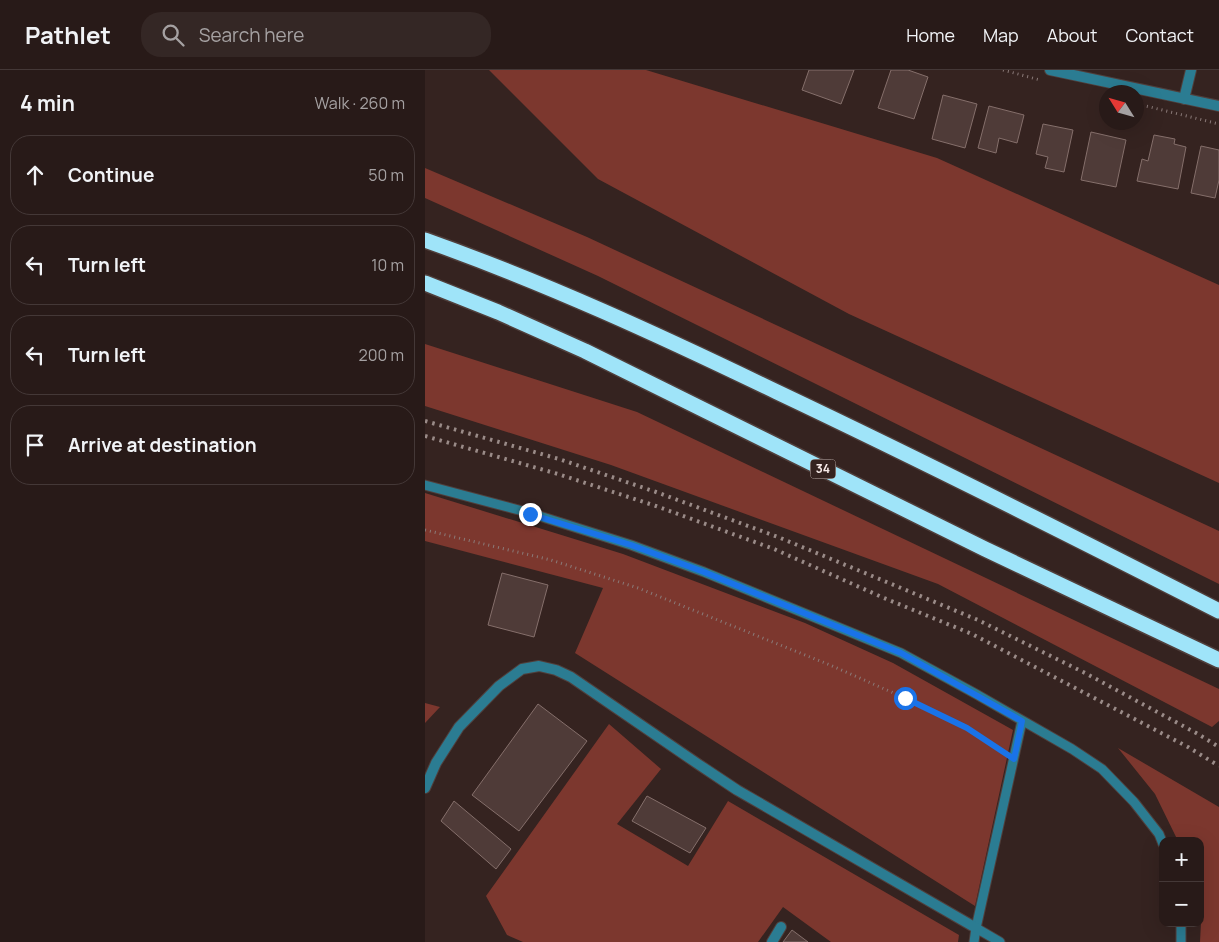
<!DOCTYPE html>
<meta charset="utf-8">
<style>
:root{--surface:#281a18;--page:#342725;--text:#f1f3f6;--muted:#a5a1a2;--line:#443837}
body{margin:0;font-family:Manrope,sans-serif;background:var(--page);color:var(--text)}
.controls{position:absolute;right:15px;bottom:15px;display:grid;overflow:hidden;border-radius:10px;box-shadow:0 5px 20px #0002}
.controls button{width:45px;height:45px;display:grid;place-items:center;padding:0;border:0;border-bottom:1px solid var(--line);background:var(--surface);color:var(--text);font:25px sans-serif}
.compass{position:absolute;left:674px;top:15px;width:45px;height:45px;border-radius:50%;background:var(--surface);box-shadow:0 5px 20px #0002;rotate:307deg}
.stop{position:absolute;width:15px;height:15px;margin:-11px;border:4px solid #1a73e8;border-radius:50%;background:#fff}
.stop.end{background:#1a73e8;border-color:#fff;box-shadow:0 1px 5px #0008}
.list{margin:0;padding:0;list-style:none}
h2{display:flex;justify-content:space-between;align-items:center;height:65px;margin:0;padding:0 20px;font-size:21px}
h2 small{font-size:16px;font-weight:400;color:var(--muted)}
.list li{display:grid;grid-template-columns:32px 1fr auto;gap:15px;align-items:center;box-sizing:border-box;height:80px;margin:0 10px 10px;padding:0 10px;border:1px solid var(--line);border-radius:20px}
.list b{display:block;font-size:19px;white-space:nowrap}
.list em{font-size:16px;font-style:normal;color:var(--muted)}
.icon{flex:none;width:28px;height:28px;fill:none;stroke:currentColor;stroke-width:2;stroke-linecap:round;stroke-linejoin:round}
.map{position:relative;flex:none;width:794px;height:872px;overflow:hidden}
header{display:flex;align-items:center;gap:30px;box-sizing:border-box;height:70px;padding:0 25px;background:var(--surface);border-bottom:1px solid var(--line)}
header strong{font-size:24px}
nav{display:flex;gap:28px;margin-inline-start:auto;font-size:18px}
.search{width:350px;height:45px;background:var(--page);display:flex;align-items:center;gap:12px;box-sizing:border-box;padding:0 18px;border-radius:20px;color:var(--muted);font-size:19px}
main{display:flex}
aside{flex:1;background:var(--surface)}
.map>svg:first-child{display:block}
.green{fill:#7c372e}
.building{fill:#4f3b38;stroke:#856f6b}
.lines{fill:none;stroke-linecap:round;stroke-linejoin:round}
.lane-casing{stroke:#503f3c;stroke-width:11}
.street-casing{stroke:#503f3c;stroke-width:12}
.highway-casing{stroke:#503f3c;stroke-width:18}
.path{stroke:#8b7b79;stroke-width:3;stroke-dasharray:1 4;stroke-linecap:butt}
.lane{stroke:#2b7c92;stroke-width:9}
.street{stroke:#2b7c92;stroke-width:10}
.highway{stroke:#9fe4f9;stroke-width:15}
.rail{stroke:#9a8b88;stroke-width:4;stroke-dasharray:2.5 5;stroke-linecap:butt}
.route{stroke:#1a73e8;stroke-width:6}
.labels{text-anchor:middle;stroke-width:4;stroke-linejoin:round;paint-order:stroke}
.shield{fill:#352320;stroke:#beb0ad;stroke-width:1}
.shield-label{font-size:12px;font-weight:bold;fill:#f9ecea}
</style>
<header>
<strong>Pathlet</strong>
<div class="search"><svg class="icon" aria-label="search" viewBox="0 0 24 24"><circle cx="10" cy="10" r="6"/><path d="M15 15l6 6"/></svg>Search here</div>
<nav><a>Home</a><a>Map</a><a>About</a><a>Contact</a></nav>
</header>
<main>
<aside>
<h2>4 min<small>Walk · 260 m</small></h2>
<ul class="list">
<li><svg class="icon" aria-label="ahead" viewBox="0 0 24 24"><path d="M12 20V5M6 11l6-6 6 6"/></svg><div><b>Continue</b></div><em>50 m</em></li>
<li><svg class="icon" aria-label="left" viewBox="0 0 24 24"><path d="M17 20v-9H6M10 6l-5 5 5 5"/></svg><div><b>Turn left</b></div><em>10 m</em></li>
<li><svg class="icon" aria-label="left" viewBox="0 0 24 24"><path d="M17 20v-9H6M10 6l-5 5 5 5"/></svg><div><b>Turn left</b></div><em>200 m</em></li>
<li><svg class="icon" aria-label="arrive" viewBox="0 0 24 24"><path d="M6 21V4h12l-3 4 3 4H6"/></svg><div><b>Arrive at destination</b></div></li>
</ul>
</aside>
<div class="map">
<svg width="794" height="872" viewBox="0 0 794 872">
<rect width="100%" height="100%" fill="#352320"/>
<!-- green -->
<path class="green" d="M64 0H221L512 88 794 215V413L424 244 173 109Z
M0 98 162 167 794 461V514L173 206 0 128Z
M0 274 212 342 794 619V651L787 657 513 514 186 395 0 336Z
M0 423 198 484 380 553 468 593 588 660 550 836 150 583 178 518 0 471Z
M0 633 15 637 0 653Z
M184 654 236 699 192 754 263 796 303 731 534 865 533 872H406L358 837 333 872H98L82 865 61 826Z
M693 678 794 737V872H775L777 833 775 828V771H753L730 724Z"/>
<!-- building -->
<path class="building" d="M384 0H429L416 34 377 20Z
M466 0H483L503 7 489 49 453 38Z
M518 25 552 34 540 78 507 69Z
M564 36 599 45 592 73 574 68 571 83 553 78Z
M618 54 648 60 639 102 620 98 623 87 611 84Z
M666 62 701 70 691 117 656 110Z
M729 65 750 69 749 74 761 77 753 119 712 111 717 89 723 91Z
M776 76 794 80V110L790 128 766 123Z
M77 503 123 515 109 567 63 555Z
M113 634 162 671 94 761 47 725Z
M222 726 281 758 265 783 207 751Z
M29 731 86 779 71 799 16 751Z
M367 860 383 872H358Z"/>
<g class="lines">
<defs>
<path id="lane" d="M0 415 105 443 206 475 279 502 476 583 551 624 647 679 677 699 709 732 734 764 738 774
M756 853V872
M551 858 575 872
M549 872 551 858 597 651"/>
<path id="street" d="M625 0 794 36
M759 29 766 0
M0 718 11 693 34 657 74 616 97 599 114 596 131 600 146 607 273 694 312 720 551 858
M347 872 356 857"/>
<path id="highway" d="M0 170C121 213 236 266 352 322 500 392 647 466 794 541
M0 213 73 242 160 281 560 479 794 590"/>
</defs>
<!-- lane casing -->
<use href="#lane" class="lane-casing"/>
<!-- street casing -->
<use href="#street" class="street-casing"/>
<!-- highway casing -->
<use href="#highway" class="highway-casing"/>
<!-- path -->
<path class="path" d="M578 0 615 10
M717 35 794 54
M0 460 126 490 213 518 405 595 480 628 542 658 578 682"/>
<!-- lane -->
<use href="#lane" class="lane"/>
<!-- street -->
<use href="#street" class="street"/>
<!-- highway -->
<use href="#highway" class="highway"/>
<!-- rail -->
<path class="rail" d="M0 351 134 389 231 422 353 467 464 513 553 550 660 603 773 664 794 677
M0 366 133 404 231 436 349 479 459 528 547 564 763 677 794 696"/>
</g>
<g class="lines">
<!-- route -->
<path class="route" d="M105 444 206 475 279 502 476 583 597 651 589 689 542 658 480 628"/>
</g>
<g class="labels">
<!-- shield labels -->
<rect class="shield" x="385.5" y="389.5" width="25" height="19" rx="4"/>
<g class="shield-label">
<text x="398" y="403">34</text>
</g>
</g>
</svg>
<div class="controls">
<button>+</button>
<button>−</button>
</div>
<svg class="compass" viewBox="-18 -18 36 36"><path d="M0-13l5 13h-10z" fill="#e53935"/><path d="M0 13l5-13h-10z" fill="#a5a1a2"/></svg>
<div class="stop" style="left:480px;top:628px"></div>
<div class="stop end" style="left:105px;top:444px"></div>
</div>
</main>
